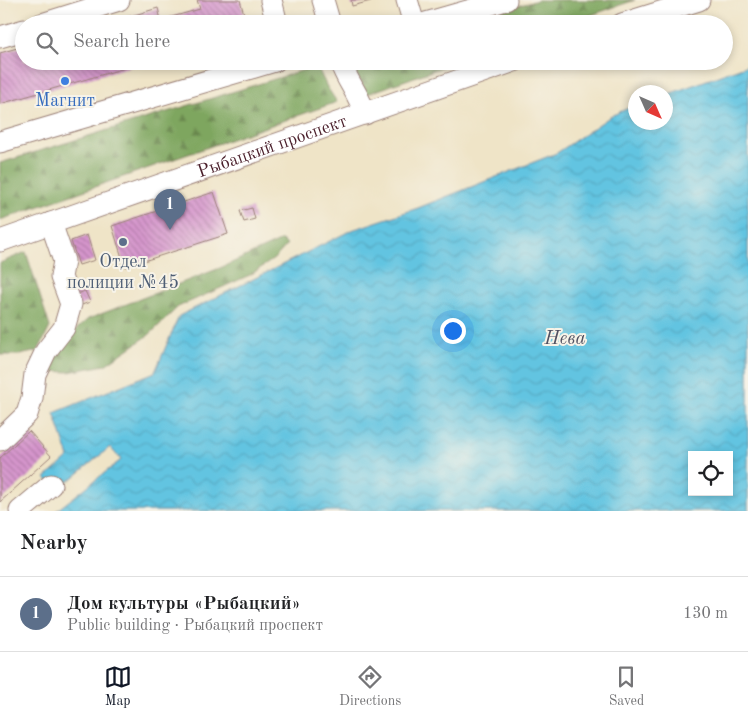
<!DOCTYPE html>
<meta charset="utf-8">
<style>
:root{--surface:#fff;--page:#f2f2f2;--text:#202124;--muted:#757577;--line:#e0e0e0;--accent:#111827}
body{margin:0;font-family:"Old Standard TT",serif;background:var(--page);color:var(--text)}
.controls{position:absolute;right:15px;bottom:15px;display:grid;overflow:hidden;border-radius:0px;box-shadow:0 2px 8px #0003}
.controls button{width:45px;height:45px;display:grid;place-items:center;padding:0;border:0;border-bottom:1px solid var(--line);background:var(--surface);color:var(--text);font:25px sans-serif}
.compass{position:absolute;left:628px;top:85px;width:45px;height:45px;border-radius:50%;background:var(--surface);box-shadow:0 2px 8px #0003;rotate:135deg}
.you{position:absolute;left:452px;top:330px;width:18px;height:18px;margin:-12px;border:4px solid #fff;border-radius:50%;background:#1a73e8;box-shadow:0 0 0 8px #1a73e833}
.badge{display:grid;place-items:center;width:32px;height:32px;border-radius:50%;background:var(--accent);color:#fff;font-size:16px;font-weight:700}
.pin{position:absolute;translate:-50% -41px;filter:drop-shadow(0 1px 2px #0008)}
.pin::after{content:'';position:absolute;top:26px;width:18px;height:15px;background:inherit;clip-path:polygon(0 0,100% 0,50% 100%)}
.list{margin:0;padding:0;list-style:none}
h2{display:flex;justify-content:space-between;align-items:center;height:65px;margin:0;padding:0 20px;font-size:21px}
h2 small{font-size:16px;font-weight:400;color:var(--muted)}
.list li{display:grid;grid-template-columns:32px 1fr auto;gap:15px;align-items:center;box-sizing:border-box;height:75px;padding:0 20px;border-top:1px solid var(--line)}
.list b{display:block;font-size:19px;white-space:nowrap}
.list p{margin:0;font-size:16px;white-space:nowrap;color:var(--muted)}
.list em{font-size:16px;font-style:normal;color:var(--muted)}
.icon{flex:none;width:28px;height:28px;fill:none;stroke:currentColor;stroke-width:2;stroke-linecap:round;stroke-linejoin:round}
.map{position:relative;flex:none;width:748px;height:511px;overflow:hidden}
.search{position:absolute;background:var(--surface);box-shadow:0 2px 8px #0003;left:15px;right:15px;top:15px;height:55px;display:flex;align-items:center;gap:12px;box-sizing:border-box;padding:0 18px;border-radius:28px;color:var(--muted);font-size:19px}
.sheet{height:140px;background:var(--surface)}
nav{display:flex;justify-content:space-around;align-items:center;box-sizing:border-box;height:70px;border-top:1px solid var(--line);background:var(--surface);font-size:14px;color:var(--muted)}
nav a{display:grid;justify-items:center;gap:2px}
nav .on{color:var(--accent)}
.map>svg:first-child{display:block}
.forest{fill:url(#forest-firs);stroke:#646244}
.water{fill:url(#water-waves);stroke:#567286;fill-rule:evenodd}
.building{fill:url(#building-back-hatch)}
.lines{fill:none;stroke-linecap:round;stroke-linejoin:round}
.minor-casing{stroke:#9c8279;stroke-width:23}
.minor{stroke:#fff;stroke-width:21}
.shop-dot{fill:#3f7fe0;stroke:#f7f3e8;stroke-width:2}
.service-dot{fill:#5c6f8a;stroke:#f7f3e8;stroke-width:2}
.labels{text-anchor:middle;stroke-width:4;stroke-linejoin:round;paint-order:stroke}
.shop-label{font-size:18px;fill:#366cbe;stroke:#f7f3e8}
.street-label{font-size:18px;fill:#4a1f2b;stroke:#f7f3e8}
.service-label{font-size:18px;fill:#4e5e75;stroke:#f7f3e8}
.water-label{font-size:19px;font-style:italic;fill:#515162;stroke:#f7f3e8}
</style>
<div class="map">
<svg width="748" height="511" viewBox="0 0 748 511">
<defs>
<pattern id="forest-firs" width="22" height="20" patternUnits="userSpaceOnUse" patternTransform="scale(1.25)"><rect width="22" height="20" fill="#7ea65e"/><path d="M5 1l3.5 6h-7zM16 11l3.5 6h-7z" fill="#69874e"/></pattern>
<pattern id="water-waves" width="16" height="10" patternUnits="userSpaceOnUse" patternTransform="scale(1.25)"><rect width="16" height="10" fill="#62c4e1"/><path d="M0 5q4-4 8 0t8 0" fill="none" stroke="#57a8c1"/></pattern>
<pattern id="building-back-hatch" width="6" height="6" patternUnits="userSpaceOnUse" patternTransform="scale(1.25)"><rect width="6" height="6" fill="#d595cc"/><path d="M-1 5l2 2M0 0l6 6M5-1l2 2" fill="none" stroke="#af79a6"/></pattern>
</defs>
<rect width="100%" height="100%" fill="#f7f3e8"/>
<filter id="ink" filterUnits="userSpaceOnUse"><feTurbulence type="fractalNoise" baseFrequency=".02" numOctaves="2"/><feDisplacementMap in="SourceGraphic" scale="10" xChannelSelector="R" yChannelSelector="G"/><feConvolveMatrix kernelMatrix="1 2 1 2 8 2 1 2 1" color-interpolation-filters="sRGB"/></filter>
<filter id="wash" filterUnits="userSpaceOnUse"><feTurbulence type="fractalNoise" baseFrequency=".0096" numOctaves="4" result="noise"/><feDisplacementMap in="SourceGraphic" scale="20" xChannelSelector="R" yChannelSelector="G"/><feGaussianBlur stdDeviation="1.12" result="paint"/><feColorMatrix in="noise" values="0 0 0 0 0 0 0 0 0 0 0 0 0 0 0 0 0 1.4 0 .05"/><feComposite in="paint" operator="in"/></filter>
<g filter="url(#wash)">
<rect width="100%" height="100%" fill="#efe4c7"/>
<!-- forest -->
<path class="forest" d="M538 0H635L565 24H456Z
M349 61H459L367 94Z
M317 66 327 87 337 102 0 220V163Z
M282 240 287 245 274 259 250 275 178 307 149 335 105 365 69 372 46 371 59 345 88 319 220 268Z
M26 252 50 327 38 351 20 355H0V263Z"/>
<!-- water -->
<path class="water" d="M748 65V511H56L121 460 110 447 57 491 45 478 69 457 54 413 155 372 179 316 352 230 418 208 557 153 611 116 635 105 636 122H666V95ZM692 455H729V492H692Z"/>
<g id="blocks">
<!-- building -->
<path class="building" d="M197 0H240L246 21 235 24H104L158 8 161 20 200 9Z
M351 0H371V1L352 6Z
M24 46V61L146 62 0 104V53Z
M214 192 228 234 125 267 112 226Z
M252 208 255 219 244 222 240 211Z
M87 235 95 260 79 265 71 241Z
M85 291 90 302 76 307 72 296Z
M29 431 51 456 0 502V458Z"/>
</g>
</g>
<g filter="url(#ink)">
<use href="#blocks" fill-opacity="0" stroke="#9c8279" stroke-width="1"/>
<g class="lines">
<defs>
<g id="minor">
<path d="M271 0 277 24"/>
<path d="M323 0 330 24"/>
<path d="M407 0 414 24"/>
<path d="M42 24 119 0"/>
<path d="M422 24 506 0"/>
<path d="M622 24 699 0"/>
<path d="M0 37 24 30"/>
<path d="M340 61C346 80 359 94 365 114"/>
<path d="M0 142 275 61"/>
<path id="s1" d="M0 241 514 61"/>
<path d="M0 440 27 414 32 398 35 374 46 351 64 328 71 304 61 277 64 261 51 223"/>
<path d="M20 511 51 485"/>
</g>
</defs>
<!-- minor casing -->
<use href="#minor" class="minor-casing"/>
<!-- minor -->
<use href="#minor" class="minor"/>
</g>
</g>
<!-- markers -->
<circle class="shop-dot" cx="65" cy="81" r="5"/>
<circle class="service-dot" cx="123" cy="242" r="5"/>
<g class="labels">
<!-- shop labels -->
<g class="shop-label">
<text x="65" y="106">Магнит</text>
</g>
<!-- street labels -->
<g class="street-label">
<text dy="6" stroke="none"><textPath href="#s1" startOffset="288">Рыбацкий проспект</textPath></text>
</g>
<!-- service labels -->
<g class="service-label">
<text x="123" y="267">Отдел<tspan x="123" dy="21">полиции №45</tspan></text>
</g>
<!-- water labels -->
<g class="water-label">
<text x="565" y="344">Нева</text>
</g>
</g>
</svg>
<div class="controls">
<button><svg class="icon" aria-label="locate" viewBox="0 0 24 24"><circle cx="12" cy="12" r="6"/><path d="M12 2v4M12 18v4M2 12h4M18 12h4"/></svg></button>
</div>
<svg class="compass" viewBox="-18 -18 36 36"><path d="M0-13l5 13h-10z" fill="#e53935"/><path d="M0 13l5-13h-10z" fill="#757577"/></svg>
<div class="you"></div>
<div class="pin badge" style="left:170px;top:230px;background:#5c6f8a">1</div>
<div class="search"><svg class="icon" aria-label="search" viewBox="0 0 24 24"><circle cx="10" cy="10" r="6"/><path d="M15 15l6 6"/></svg>Search here</div>
</div>
<section class="sheet">
<h2>Nearby<small></small></h2>
<ul class="list">
<li><span class="badge" style="background:#5c6f8a">1</span><div><b>Дом культуры «Рыбацкий»</b><p>Public building · Рыбацкий проспект</p></div><em>130 m</em></li>
</ul>
</section>
<nav>
<a class="on"><svg class="icon" aria-label="map" viewBox="0 0 24 24"><path d="M3 6l6-2 6 2 6-2v14l-6 2-6-2-6 2zM9 4v14M15 6v14"/></svg>Map</a>
<a><svg class="icon" aria-label="directions" viewBox="0 0 24 24"><path d="M12 3l9 9-9 9-9-9zM9 14v-3h6M13 9l2 2-2 2"/></svg>Directions</a>
<a><svg class="icon" aria-label="saved" viewBox="0 0 24 24"><path d="M7 4h10v16l-5-4-5 4z"/></svg>Saved</a>
</nav>
